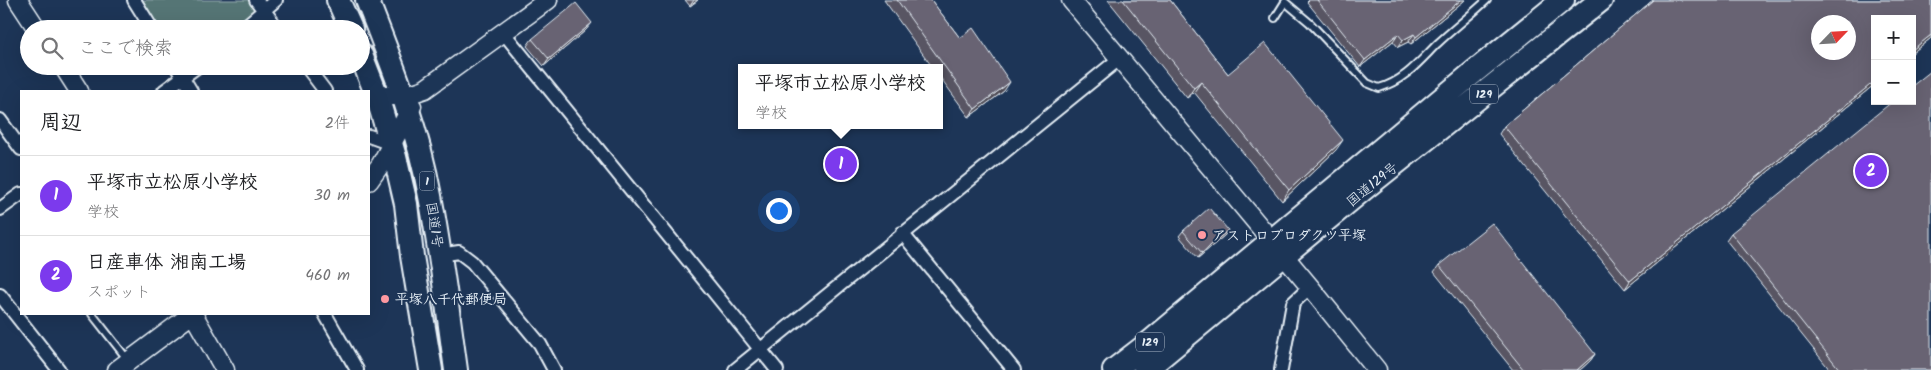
<!DOCTYPE html>
<html lang="ja">
<meta charset="utf-8">
<style>
:root{--surface:#fff;--page:#f6f6f6;--text:#202124;--muted:#757577;--line:#e0e0e0;--accent:#7c3aed}
body{margin:0;font-family:Kalam,"Klee One",sans-serif;background:var(--page);color:var(--text)}
.controls{position:absolute;right:15px;top:15px;display:grid;overflow:hidden;border-radius:0px;box-shadow:0 5px 20px #0002}
.controls button{width:45px;height:45px;display:grid;place-items:center;padding:0;border:0;border-bottom:1px solid var(--line);background:var(--surface);color:var(--text);font:25px sans-serif}
.compass{position:absolute;left:1811px;top:15px;width:45px;height:45px;border-radius:50%;background:var(--surface);box-shadow:0 5px 20px #0002;rotate:65deg}
.you{position:absolute;left:778px;top:210px;width:18px;height:18px;margin:-12px;border:4px solid #fff;border-radius:50%;background:#1a73e8;box-shadow:0 0 0 8px #1a73e833}
.badge{display:grid;place-items:center;width:32px;height:32px;border-radius:50%;background:var(--accent);color:#fff;font-size:16px;font-weight:700}
.pin{position:absolute;translate:-50% -50%;border:2px solid #fff;box-shadow:0 1px 5px #0006}
.popup{position:absolute;left:738px;top:64px;width:205px;height:65px;box-sizing:border-box;display:grid;place-content:center;border-radius:0px;background:var(--surface);filter:drop-shadow(0 1px 4px #0005);font-size:16px;white-space:nowrap;color:var(--muted)}
.popup b{font-size:19px;color:var(--text)}
.popup::after{content:'';position:absolute;left:50%;top:100%;margin-left:-10px;border:10px solid transparent;border-top-color:var(--surface)}
.list{margin:0;padding:0;list-style:none}
h2{display:flex;justify-content:space-between;align-items:center;height:65px;margin:0;padding:0 20px;font-size:21px}
h2 small{font-size:16px;font-weight:400;color:var(--muted)}
.list li{display:grid;grid-template-columns:32px 1fr auto;gap:15px;align-items:center;box-sizing:border-box;height:80px;padding:0 20px;border-top:1px solid var(--line)}
.list b{display:block;font-size:19px;white-space:nowrap}
.list p{margin:0;font-size:16px;white-space:nowrap;color:var(--muted)}
.list em{font-size:16px;font-style:normal;color:var(--muted)}
.icon{flex:none;width:28px;height:28px;fill:none;stroke:currentColor;stroke-width:2;stroke-linecap:round;stroke-linejoin:round}
.map{position:relative;flex:none;width:1931px;height:370px;overflow:hidden}
.search{position:absolute;background:var(--surface);box-shadow:0 5px 20px #0002;left:20px;top:20px;width:350px;height:55px;display:flex;align-items:center;gap:12px;box-sizing:border-box;padding:0 18px;border-radius:28px;color:var(--muted);font-size:19px}
.panel{position:absolute;background:var(--surface);box-shadow:0 5px 20px #0002;left:20px;top:90px;width:350px;height:225px;border-radius:0px}
.map>svg:first-child{display:block}
.green{fill:#547575;stroke:#9eb3b6}
.lines{fill:none;stroke-linecap:round;stroke-linejoin:round}
.lane-casing{stroke:#e8f1f8;stroke-width:10}
.street-casing{stroke:#e8f1f8;stroke-width:16}
.secondary-casing{stroke:#e8f1f8;stroke-width:21}
.highway-casing{stroke:#e8f1f8;stroke-width:26}
.lane{stroke:#1d3557;stroke-width:6}
.street{stroke:#1d3557;stroke-width:12}
.secondary{stroke:#1d3557;stroke-width:18}
.highway{stroke:#1d3557;stroke-width:22}
.wall{fill:#595563;stroke:#e8f1f8;fill-rule:evenodd}
.shaded-wall{fill:#484550;stroke:#e8f1f8}
.building{fill:#676373;stroke:#e8f1f8;fill-rule:evenodd}
.poi-dot{fill:#ff9aa2;stroke:#1d3557;stroke-width:2}
.labels{text-anchor:middle;stroke-width:4;stroke-linejoin:round;paint-order:stroke}
.shield{fill:#1d3557;stroke:#abb9c8;stroke-width:1}
.shield-label{font-size:12px;font-weight:bold;fill:#e8f1f8}
.street-label{font-size:14px;fill:#e8f1f8;stroke:#1d3557}
.poi-label{font-size:14px;font-weight:bold;fill:#e8f1f8;stroke:#1d3557;text-anchor:start}
</style>
<div class="map">
<svg width="1931" height="370" viewBox="0 0 1931 370">
<rect width="100%" height="100%" fill="#1d3557"/>
<filter id="ink" filterUnits="userSpaceOnUse"><feTurbulence type="fractalNoise" baseFrequency=".02" numOctaves="2"/><feDisplacementMap in="SourceGraphic" scale="10" xChannelSelector="R" yChannelSelector="G"/><feConvolveMatrix kernelMatrix="1 2 1 2 8 2 1 2 1" color-interpolation-filters="sRGB"/></filter>
<g filter="url(#ink)">
<!-- green -->
<path class="green" d="M139 0H256L264 10 242 29H155Z"/>
<g class="lines">
<defs>
<path id="lane" d="M1275 18 1285 2 1310 23 1367 83 1379 88C1404 81 1419 62 1437 44 1453 29 1471 15 1487 0
M92 314 128 360"/>
<path id="street" d="M134 0 152 29
M256 0 278 29
M242 29 276 0
M503 32 777 370
M176 66 191 91
M306 66 325 91
M164 91 198 66
M0 120 21 149
M369 136 391 144
M0 209 21 194
M902 233 1014 370
M440 255 459 252 472 262 540 344 554 370
M0 295 59 370
M325 314 357 370
M735 370 1119 59
M1281 370 1293 303 1310 287"/>
<path id="secondary" d="M18 0 37 29
M1071 0 1310 287 1377 370
M63 66 79 91
M377 96H404L425 89 548 0
M369 181 381 164 412 106
M193 314 225 370
M117 370 192 314"/>
<path id="highway" d="M338 0 351 29
M367 0C392 64 418 128 430 196 441 254 448 312 456 370
M361 55 377 96 395 157 406 204 412 256 431 370
M1114 370 1149 343 1474 72 1563 0
M1145 370 1366 187 1601 0"/>
</defs>
<!-- lane casing -->
<use href="#lane" class="lane-casing"/>
<!-- street casing -->
<use href="#street" class="street-casing"/>
<!-- secondary casing -->
<use href="#secondary" class="secondary-casing"/>
<!-- highway casing -->
<use href="#highway" class="highway-casing"/>
<!-- lane -->
<use href="#lane" class="lane"/>
<!-- street -->
<use href="#street" class="street"/>
<!-- secondary -->
<use href="#secondary" class="secondary"/>
<!-- highway -->
<use href="#highway" class="highway"/>
</g>
<!-- wall -->
<path class="wall" d="M685 0H698L690 6Z
M884 0H931L960 38 1004 91 969 117 940 77V68H933Z
M1108 0H1170L1228 74 1336 150 1282 201 1194 92 1187 98Z
M1309 0H1465L1411 44 1408 42 1398 47 1393 41 1360 67 1307 2Z
M1653 0H1931V38L1912 53V19H1875V84L1625 289 1499 134 1504 126ZM1818 22H1848V52H1818Z
M586 30 544 66 527 46 532 39Z
M1228 230 1225 235 1198 258 1179 236 1183 231Z
M1731 233 1931 370H1830L1726 240Z
M1439 265 1595 354 1590 361 1580 370H1513L1434 272Z"/>
<!-- shaded-wall -->
<path class="shaded-wall" d="M694 0H698L690 6Z
M1461 0H1465L1411 44 1416 37Z
M592 23 586 30 544 66 549 59Z
M1398 34 1393 41 1360 67 1365 60Z
M1414 34 1408 42 1398 47 1403 40Z
M1931 35V38L1912 53V50Z
M1875 81V84L1625 289 1630 281Z
M1010 82 1004 91 969 117 975 109Z
M1201 82 1194 92 1187 98 1194 88Z
M1343 140 1336 150 1282 201 1289 190Z
M1228 230 1225 235 1198 258 1202 253Z
M1595 354 1590 361 1580 370H1577Z"/>
<!-- building -->
<path class="building" d="M897 0H931L960 38 973 28 1010 82 975 109Z
M1123 0H1170L1228 74 1265 43 1343 140 1289 190 1201 82 1194 88Z
M1317 0H1461L1416 37 1414 34 1403 40 1398 34 1365 60Z
M1653 0H1931V35L1912 50V19H1875V81L1630 281 1504 126ZM1818 22H1848V52H1818Z
M576 3 592 23 549 59 532 39Z
M1931 71V370H1840L1731 233 1893 101H1912V86Z
M1209 208 1228 230 1202 253 1183 231Z
M1492 223 1595 354 1577 370H1524L1439 265Z"/>
</g>
<!-- markers -->
<g class="poi-dot">
<circle cx="1202" cy="235" r="5"/>
<circle cx="385" cy="299" r="5"/>
</g>
<g class="labels">
<!-- shield labels -->
<g class="shield">
<rect x="1470" y="84.5" width="28" height="19" rx="4"/>
<rect x="419.5" y="171.5" width="15" height="19" rx="4"/>
<rect x="1136" y="332.5" width="28" height="19" rx="4"/>
</g>
<g class="shield-label">
<text x="1484" y="98">129</text>
<text x="427" y="185">1</text>
<text x="1150" y="346">129</text>
</g>
<!-- street labels -->
<g class="street-label">
<text transform="translate(1372 184) rotate(-39)" y="5">国道129号</text>
<text transform="translate(435 225) rotate(81)" y="5">国道1号</text>
</g>
<!-- poi labels -->
<g class="poi-label">
<text x="1212" y="240">アストロプロダクツ平塚</text>
<text x="395" y="304">平塚八千代郵便局</text>
</g>
</g>
</svg>
<div class="controls">
<button>+</button>
<button>−</button>
</div>
<svg class="compass" viewBox="-18 -18 36 36"><path d="M0-13l5 13h-10z" fill="#e53935"/><path d="M0 13l5-13h-10z" fill="#757577"/></svg>
<div class="you"></div>
<div class="pin badge" style="left:841px;top:164px">1</div>
<div class="popup"><b>平塚市立松原小学校</b>学校</div>
<div class="pin badge" style="left:1871px;top:171px">2</div>
<div class="search"><svg class="icon" aria-label="search" viewBox="0 0 24 24"><circle cx="10" cy="10" r="6"/><path d="M15 15l6 6"/></svg>ここで検索</div>
<section class="panel">
<h2>周辺<small>2件</small></h2>
<ul class="list">
<li><span class="badge">1</span><div><b>平塚市立松原小学校</b><p>学校</p></div><em>30 m</em></li>
<li><span class="badge">2</span><div><b>日産車体 湘南工場</b><p>スポット</p></div><em>460 m</em></li>
</ul>
</section>
</div>
